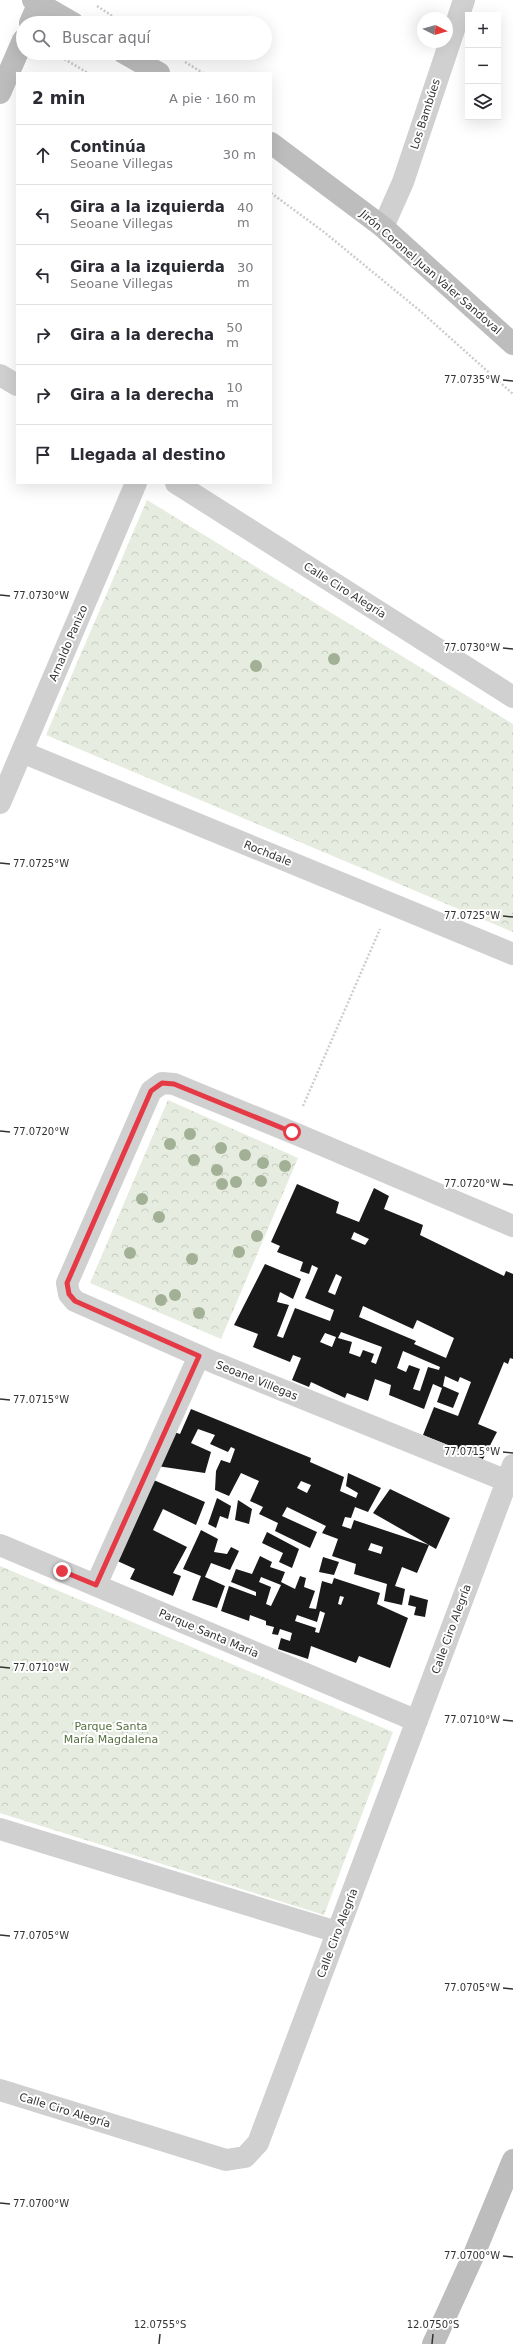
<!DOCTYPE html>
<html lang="es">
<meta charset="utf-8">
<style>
:root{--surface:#fff;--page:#f2f2f3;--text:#2b2b33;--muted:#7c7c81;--line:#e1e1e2}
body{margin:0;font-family:"DejaVu Sans",sans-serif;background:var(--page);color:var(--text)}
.controls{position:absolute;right:12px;top:12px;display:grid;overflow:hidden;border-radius:0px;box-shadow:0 4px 16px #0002}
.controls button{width:36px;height:36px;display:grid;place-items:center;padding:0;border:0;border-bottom:1px solid var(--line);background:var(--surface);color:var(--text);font:20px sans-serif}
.compass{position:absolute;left:417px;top:12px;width:36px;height:36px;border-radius:50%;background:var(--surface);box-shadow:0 4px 16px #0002;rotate:96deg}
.stop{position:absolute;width:12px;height:12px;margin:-9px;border:3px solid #e63946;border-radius:50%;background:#fff}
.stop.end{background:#e63946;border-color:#fff;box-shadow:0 1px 4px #0008}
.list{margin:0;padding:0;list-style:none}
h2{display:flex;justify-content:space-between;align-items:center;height:52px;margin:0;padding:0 16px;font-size:17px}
h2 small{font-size:13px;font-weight:400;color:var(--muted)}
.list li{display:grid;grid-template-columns:26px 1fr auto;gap:12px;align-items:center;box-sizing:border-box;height:60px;padding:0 16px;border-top:1px solid var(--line)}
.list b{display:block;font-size:15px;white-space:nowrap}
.list p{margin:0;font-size:13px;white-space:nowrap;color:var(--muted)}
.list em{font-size:13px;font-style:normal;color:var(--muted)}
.icon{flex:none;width:22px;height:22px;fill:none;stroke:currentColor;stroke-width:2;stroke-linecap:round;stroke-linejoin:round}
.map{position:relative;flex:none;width:513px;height:2344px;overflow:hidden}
.search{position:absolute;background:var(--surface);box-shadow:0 4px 16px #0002;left:16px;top:16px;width:256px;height:44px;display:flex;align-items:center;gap:10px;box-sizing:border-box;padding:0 14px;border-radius:22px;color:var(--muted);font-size:15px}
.panel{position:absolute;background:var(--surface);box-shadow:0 4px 16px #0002;left:16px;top:72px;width:256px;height:412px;border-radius:0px}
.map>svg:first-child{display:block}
.forest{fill:url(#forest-crowns)}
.building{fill:#1a1a1a;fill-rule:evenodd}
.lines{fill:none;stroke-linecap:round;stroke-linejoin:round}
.path{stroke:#cdcdcd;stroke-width:2.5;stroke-dasharray:2 2;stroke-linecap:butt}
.street{stroke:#d0d0d0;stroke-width:22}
.secondary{stroke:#bdbdbd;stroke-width:22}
.tree{fill:#a2b095}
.route{stroke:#e63946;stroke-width:5}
.ticks{fill:none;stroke:#333;stroke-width:1.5}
.labels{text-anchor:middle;stroke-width:4;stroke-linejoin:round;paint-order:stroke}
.street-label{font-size:11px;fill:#333;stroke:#fff}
.park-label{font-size:11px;fill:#56703f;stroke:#fff}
.ticks-label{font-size:10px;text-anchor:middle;fill:#333;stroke:#fff;stroke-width:4;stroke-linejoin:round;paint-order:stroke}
</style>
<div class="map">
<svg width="513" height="2344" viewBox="0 0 513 2344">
<defs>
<pattern id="forest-crowns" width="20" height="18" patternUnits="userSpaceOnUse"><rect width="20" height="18" fill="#e6ecdf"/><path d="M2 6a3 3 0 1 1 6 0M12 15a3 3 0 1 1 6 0" fill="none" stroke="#c6cbc0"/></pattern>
</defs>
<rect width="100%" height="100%" fill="#fff"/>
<!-- forest -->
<path class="forest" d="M147 500 513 724V932L46 735Z
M168 1100 298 1158 221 1339 90 1283Z
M0 1566 393 1732 324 1915 0 1813Z"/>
<!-- building -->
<path class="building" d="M297 1184 339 1202 336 1213 359 1222 374 1188 389 1196 384 1209 423 1225 420 1235 504 1276 506 1271 513 1274V1359L510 1358 508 1364 504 1362 478 1424 497 1432 483 1459 423 1435 434 1407 458 1416 471 1382 460 1377 458 1382 445 1376 443 1386 459 1393 453 1408 437 1402 442 1388 433 1384 424 1409 389 1395 391 1385 375 1379 368 1401 347 1393 345 1398 311 1382 309 1387 292 1380 301 1358 293 1355 290 1362 253 1347 258 1334 234 1325 265 1264 301 1279 293 1299 280 1292 277 1302 289 1305 277 1336 283 1338 295 1308 330 1321 334 1310 305 1298 318 1268 312 1265 309 1274 300 1271 303 1262 277 1252 280 1246 271 1242ZM354 1232 369 1239 365 1245 351 1239ZM336 1274 342 1277 335 1295 328 1292ZM363 1306 413 1329 417 1320 454 1338 446 1358 414 1344 416 1341 359 1317ZM341 1332 382 1347 376 1364 371 1362 374 1354 363 1350 360 1357 349 1353 352 1342 338 1338ZM325 1333 336 1337 332 1347 320 1342ZM403 1351 440 1367 439 1370 428 1367 420 1391 413 1389 420 1369 409 1365 406 1372 397 1368Z
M191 1409 311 1458 310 1462 344 1477 340 1491 356 1498 358 1493 346 1486 348 1473 381 1488 368 1512 355 1507 351 1518 345 1517 342 1526 351 1529 354 1520 429 1545 373 1513 390 1489 450 1518 436 1549 429 1545 417 1573 402 1567 395 1586 405 1589 402 1605 384 1601 387 1584 354 1574 356 1564 332 1556 338 1539 322 1533 326 1526 287 1507 282 1516 317 1532 310 1548 275 1531 278 1523 259 1514 263 1507 250 1501 259 1481 241 1473 229 1496 215 1490 216 1471 221 1460 230 1463 235 1449 231 1447 228 1452 210 1444 215 1435 198 1429 191 1443 211 1452 205 1473 157 1466 171 1431 180 1434ZM301 1481 311 1485 307 1493 297 1488ZM371 1543 383 1547 381 1554 368 1550Z
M149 1478 205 1502 196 1525 163 1509 153 1530 187 1547 173 1573 181 1576 173 1596 130 1579 135 1569 113 1559Z
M217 1498 231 1506 228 1519 220 1516 216 1528 208 1524Z
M238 1500 252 1509 249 1524 235 1520Z
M201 1530 218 1539 214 1552 227 1554 231 1547 239 1551 230 1570 211 1563 205 1577 225 1586 217 1608 192 1600 201 1576 183 1569Z
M267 1532 299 1549 292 1568 279 1562 283 1553 262 1543Z
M260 1556 272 1562 270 1567 285 1572 281 1582 295 1589 300 1576 306 1578 304 1587 315 1591 309 1608 316 1609 322 1581 332 1584 334 1578 380 1593 377 1604 408 1618 390 1668 359 1656 356 1663 311 1646 308 1659 278 1649 281 1638 290 1641 292 1633 280 1629 278 1635 272 1634 274 1627 266 1625V1621L250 1615 249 1621 221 1611 229 1586 256 1596V1592L231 1582 236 1569 252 1574ZM261 1577 281 1585 271 1606 266 1604 271 1587 259 1582ZM340 1596 344 1597 341 1605 338 1604ZM320 1611 325 1613 319 1633 315 1632 316 1628 295 1621 297 1615 317 1622Z
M323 1557 339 1562 334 1575 319 1572Z
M410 1595 428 1600 425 1617 414 1615 416 1607 408 1605Z"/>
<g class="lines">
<!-- path -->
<path class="path" d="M97 6 123 23
M54 53 88 73
M185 62 203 73
M271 193 324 232 419 310 513 394
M303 1106 380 929"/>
<!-- street -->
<path class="street" d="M383 227 403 182 464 0
M0 375 17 385
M176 483 513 697
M22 752 513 954
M0 803 136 483
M507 1481 213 1362 75 1301 69 1294 67 1283 151 1091 162 1083 174 1084 301 1136 513 1226
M0 1545 417 1721
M96 1585 199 1356
M0 1829 337 1932
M0 2090 226 2160 245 2157 258 2143 513 1465"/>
<!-- secondary -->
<path class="secondary" d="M33 0 73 23
M30 23 40 0
M124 53 159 73
M0 93 23 40
M271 143 383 227 513 344
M433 2344 475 2252 513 2160"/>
</g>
<!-- trees -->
<g class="tree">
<circle cx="334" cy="659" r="6"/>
<circle cx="256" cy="666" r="6"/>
<circle cx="190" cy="1134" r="6"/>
<circle cx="170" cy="1144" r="6"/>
<circle cx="221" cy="1148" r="6"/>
<circle cx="245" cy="1155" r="6"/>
<circle cx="194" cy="1160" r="6"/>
<circle cx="263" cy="1163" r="6"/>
<circle cx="285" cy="1166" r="6"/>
<circle cx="217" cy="1170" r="6"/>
<circle cx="261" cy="1181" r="6"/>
<circle cx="236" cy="1182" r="6"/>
<circle cx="222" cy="1184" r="6"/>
<circle cx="142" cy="1199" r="6"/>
<circle cx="159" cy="1217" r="6"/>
<circle cx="257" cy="1236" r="6"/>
<circle cx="239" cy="1252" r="6"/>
<circle cx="130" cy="1253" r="6"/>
<circle cx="192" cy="1259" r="6"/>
<circle cx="175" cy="1295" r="6"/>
<circle cx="161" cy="1300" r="6"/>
<circle cx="199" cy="1313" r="6"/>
</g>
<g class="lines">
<!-- route -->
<path class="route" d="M62 1571 96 1585 199 1356 75 1301 69 1294 67 1283 151 1091 162 1083 174 1084 292 1132"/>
</g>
<!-- ticks -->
<path class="ticks" d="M503 380 513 381M0 595 10 596M503 648 513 649M0 863 10 864M503 916 513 917M0 1131 10 1132M503 1184 513 1185M0 1399 10 1400M503 1452 513 1453M0 1667 10 1668M503 1720 513 1721M0 1935 10 1936M503 1988 513 1989M0 2203 10 2204M503 2256 513 2257M159 2344 160 2334M432 2344 433 2334"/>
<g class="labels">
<!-- street labels -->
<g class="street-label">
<text transform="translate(425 114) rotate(-72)" y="4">Los Bambúes</text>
<text transform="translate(431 272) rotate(41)" y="4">Jirón Coronel Juan Valer Sandoval</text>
<text transform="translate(345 590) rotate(32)" y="4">Calle Ciro Alegría</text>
<text transform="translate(68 643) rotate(-67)" y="4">Arnaldo Panizo</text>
<text transform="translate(268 853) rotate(22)" y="4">Rochdale</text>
<text transform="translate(257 1380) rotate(22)" y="4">Seoane Villegas</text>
<text transform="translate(451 1629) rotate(-70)" y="4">Calle Ciro Alegría</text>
<text transform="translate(209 1633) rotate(23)" y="4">Parque Santa Maria</text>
<text transform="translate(337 1933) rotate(-69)" y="4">Calle Ciro Alegría</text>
<text transform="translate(65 2110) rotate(17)" y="4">Calle Ciro Alegría</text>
</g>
<!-- park labels -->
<g class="park-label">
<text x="111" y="1730">Parque Santa<tspan x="111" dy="13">María Magdalena</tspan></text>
</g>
</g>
<g class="ticks-label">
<text x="472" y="383">77.0735°W</text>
<text x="41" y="599">77.0730°W</text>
<text x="472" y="651">77.0730°W</text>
<text x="41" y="867">77.0725°W</text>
<text x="472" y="919">77.0725°W</text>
<text x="41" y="1135">77.0720°W</text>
<text x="472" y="1187">77.0720°W</text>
<text x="41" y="1403">77.0715°W</text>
<text x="472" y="1455">77.0715°W</text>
<text x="41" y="1671">77.0710°W</text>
<text x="472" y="1723">77.0710°W</text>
<text x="41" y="1939">77.0705°W</text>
<text x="472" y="1991">77.0705°W</text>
<text x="41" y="2207">77.0700°W</text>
<text x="472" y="2259">77.0700°W</text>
<text x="160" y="2328">12.0755°S</text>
<text x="433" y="2328">12.0750°S</text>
</g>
</svg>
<div class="controls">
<button>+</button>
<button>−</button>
<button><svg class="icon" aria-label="layers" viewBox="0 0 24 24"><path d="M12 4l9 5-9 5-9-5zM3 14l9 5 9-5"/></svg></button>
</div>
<svg class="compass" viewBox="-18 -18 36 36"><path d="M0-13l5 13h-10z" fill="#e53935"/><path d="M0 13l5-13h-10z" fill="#7c7c81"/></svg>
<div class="stop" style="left:292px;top:1132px"></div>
<div class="stop end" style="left:62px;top:1571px"></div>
<div class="search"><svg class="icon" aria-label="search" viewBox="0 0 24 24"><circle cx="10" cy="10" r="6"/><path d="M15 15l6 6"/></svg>Buscar aquí</div>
<section class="panel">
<h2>2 min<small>A pie · 160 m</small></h2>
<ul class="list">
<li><svg class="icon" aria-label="ahead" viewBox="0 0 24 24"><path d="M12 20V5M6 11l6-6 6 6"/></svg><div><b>Continúa</b><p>Seoane Villegas</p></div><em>30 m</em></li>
<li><svg class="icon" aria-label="left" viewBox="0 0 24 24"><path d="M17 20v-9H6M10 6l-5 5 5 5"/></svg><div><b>Gira a la izquierda</b><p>Seoane Villegas</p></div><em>40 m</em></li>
<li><svg class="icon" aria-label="left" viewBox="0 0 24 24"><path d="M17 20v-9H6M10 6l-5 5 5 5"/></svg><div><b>Gira a la izquierda</b><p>Seoane Villegas</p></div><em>30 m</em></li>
<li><svg class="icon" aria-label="right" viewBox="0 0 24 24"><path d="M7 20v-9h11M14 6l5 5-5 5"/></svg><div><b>Gira a la derecha</b></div><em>50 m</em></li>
<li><svg class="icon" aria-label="right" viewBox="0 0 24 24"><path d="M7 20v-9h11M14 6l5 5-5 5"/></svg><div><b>Gira a la derecha</b></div><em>10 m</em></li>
<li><svg class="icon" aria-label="arrive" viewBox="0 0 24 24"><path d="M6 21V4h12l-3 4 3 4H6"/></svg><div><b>Llegada al destino</b></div></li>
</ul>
</section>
</div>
